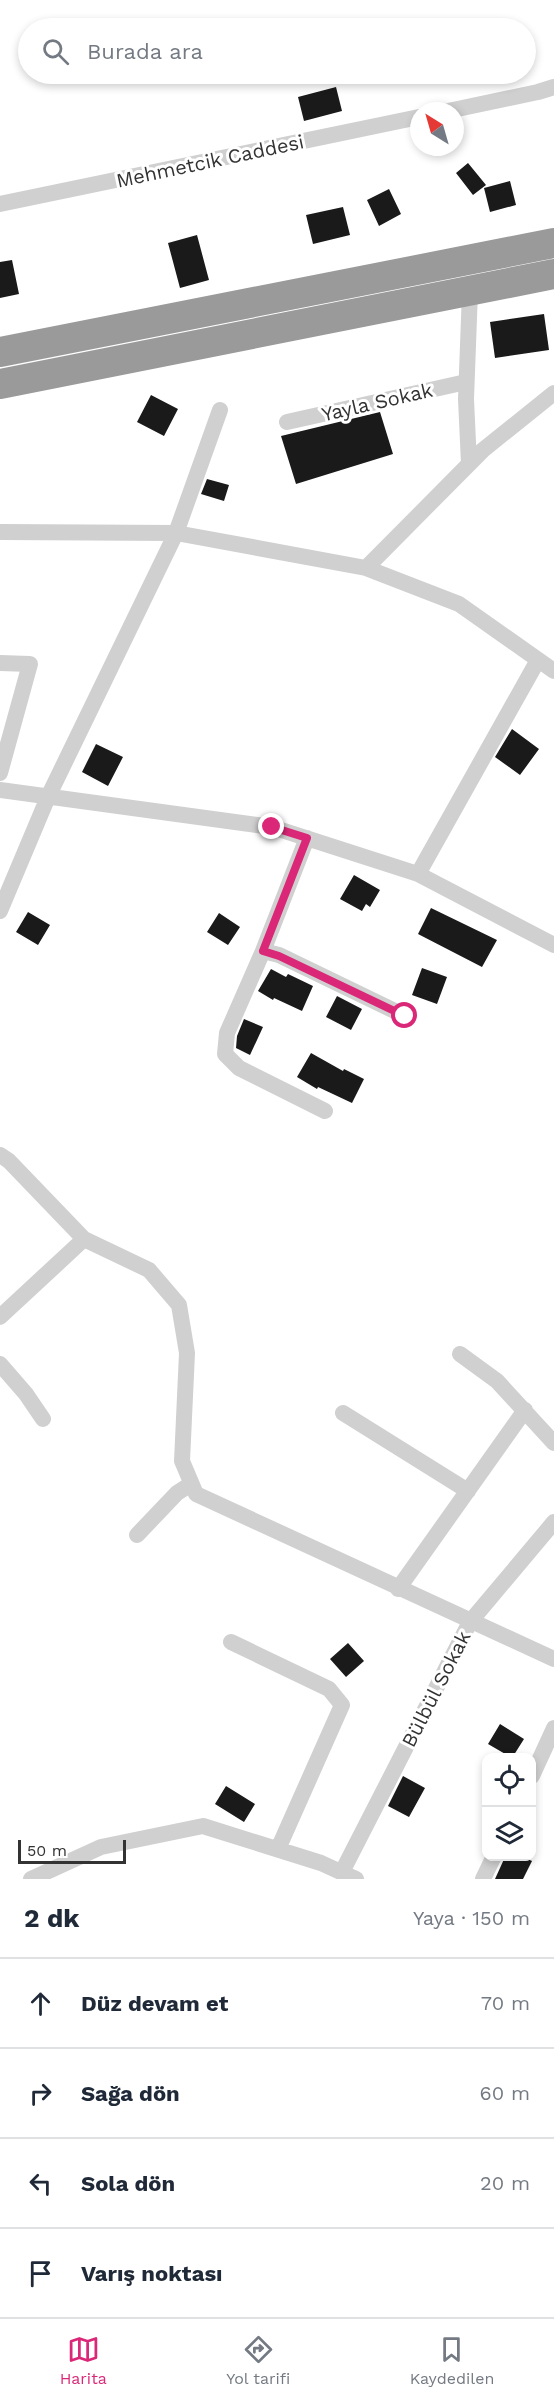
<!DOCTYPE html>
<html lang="tr">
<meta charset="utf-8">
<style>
:root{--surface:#fff;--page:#f6f6f7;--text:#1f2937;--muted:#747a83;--line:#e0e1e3;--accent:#db2777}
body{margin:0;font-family:"Work Sans",sans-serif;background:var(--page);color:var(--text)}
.controls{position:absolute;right:18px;bottom:18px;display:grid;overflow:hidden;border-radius:12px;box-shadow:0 3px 9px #0003}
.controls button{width:54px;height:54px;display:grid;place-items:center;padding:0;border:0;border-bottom:2px solid var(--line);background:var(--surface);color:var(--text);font:30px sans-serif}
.compass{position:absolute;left:410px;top:102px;width:54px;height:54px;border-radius:50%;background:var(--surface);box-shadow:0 3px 9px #0003;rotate:323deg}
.scale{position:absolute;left:18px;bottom:15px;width:108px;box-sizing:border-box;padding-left:6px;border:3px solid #333;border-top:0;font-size:16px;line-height:21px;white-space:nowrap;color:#333;-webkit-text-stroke:4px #fff;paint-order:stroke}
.stop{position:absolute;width:18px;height:18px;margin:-14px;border:4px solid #db2777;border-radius:50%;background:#fff}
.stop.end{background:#db2777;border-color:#fff;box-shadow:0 2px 6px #0008}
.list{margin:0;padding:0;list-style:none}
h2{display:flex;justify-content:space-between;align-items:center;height:78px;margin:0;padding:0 24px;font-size:26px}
h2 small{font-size:20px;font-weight:400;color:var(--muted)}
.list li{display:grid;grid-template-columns:39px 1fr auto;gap:18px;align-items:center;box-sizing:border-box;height:90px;padding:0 24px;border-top:2px solid var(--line)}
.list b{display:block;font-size:22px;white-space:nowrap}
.list em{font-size:20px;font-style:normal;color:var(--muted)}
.icon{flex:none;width:33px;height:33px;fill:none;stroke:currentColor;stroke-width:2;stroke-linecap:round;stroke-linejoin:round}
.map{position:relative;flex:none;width:554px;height:1879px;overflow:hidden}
.search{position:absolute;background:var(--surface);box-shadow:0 3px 9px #0003;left:18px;right:18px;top:18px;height:66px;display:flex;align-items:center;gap:15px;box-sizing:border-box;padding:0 21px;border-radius:33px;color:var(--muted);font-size:22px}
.sheet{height:438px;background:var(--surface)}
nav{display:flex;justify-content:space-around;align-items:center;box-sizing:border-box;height:84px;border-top:2px solid var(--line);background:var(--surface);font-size:16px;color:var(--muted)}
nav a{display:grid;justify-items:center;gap:3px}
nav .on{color:var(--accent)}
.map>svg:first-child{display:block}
.building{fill:#1a1a1a}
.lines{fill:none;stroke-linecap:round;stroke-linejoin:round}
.street{stroke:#d0d0d0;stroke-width:16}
.highway{stroke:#9a9a9a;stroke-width:30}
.route{stroke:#db2777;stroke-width:8}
.labels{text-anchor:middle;stroke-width:6;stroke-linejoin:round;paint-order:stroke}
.street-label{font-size:20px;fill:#333;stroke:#fff}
</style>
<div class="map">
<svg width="554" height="1879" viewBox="0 0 554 1879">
<rect width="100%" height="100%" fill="#fff"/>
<!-- building -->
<path class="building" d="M336 87 342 111 304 121 298 97Z
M468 163 486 185 473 195 456 173Z
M510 181 516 205 490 212 484 188Z
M389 189 401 214 379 226 367 200Z
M343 207 350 235 313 244 306 215Z
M197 235 209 280 180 288 168 243Z
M12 260 19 294 0 298V262Z
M544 314 549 350 495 358 490 322Z
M151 395 178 409 164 436 137 422Z
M380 412 393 454 296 484 281 436Z
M207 479 229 485 224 501 201 494Z
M512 729 539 749 520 775 495 757Z
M96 744 123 757 108 786 82 772Z
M354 875 380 890 370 907 366 904 362 911 340 899Z
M431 908 497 940 482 967 418 934Z
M28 912 50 925 38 945 16 932Z
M219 913 240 927 228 945 207 932Z
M422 968 447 977 437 1004 412 995Z
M271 969 286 977 288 974 313 986 302 1011 274 998 273 1000 258 991Z
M337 996 362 1009 351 1030 326 1017Z
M244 1019 263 1027 250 1055 236 1048 237 1036Z
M311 1053 343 1071 344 1069 364 1079 352 1103 318 1087 317 1089 297 1077Z
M348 1643 364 1661 346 1677 330 1659Z
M500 1724 524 1739 512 1758 488 1744Z
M403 1776 425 1788 409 1817 388 1806Z
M226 1786 255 1804 244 1822 215 1804Z
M505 1857H523L532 1861 523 1879H495Z"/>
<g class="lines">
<!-- street -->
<path class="street" d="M448 111 538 92 554 87
M0 204 419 117
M287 422 466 382
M469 464 466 399 470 291
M0 532 176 533 366 568 459 604 554 671
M366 568 483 450 554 393
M0 663 30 664 0 773
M0 790 272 827 418 874 554 945
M307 838 263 951 227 1033 225 1054 239 1068 325 1111
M418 874 538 660
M0 911 48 797 176 533 220 410
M263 951 279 955 405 1016
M0 1155 9 1161 84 1239 149 1270 179 1305 187 1353 182 1461 196 1494 554 1659
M0 1317 84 1239
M460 1354 497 1381 554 1443
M0 1364 26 1394 43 1419
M343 1413 468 1491
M137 1535 177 1493 191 1484
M398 1589 525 1410
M231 1642 329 1689 342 1705 278 1849
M532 1776 554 1728
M342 1872 470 1622 554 1522
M31 1879 101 1847 203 1826 321 1863 356 1879
M483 1879 494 1856"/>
<!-- highway -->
<path class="highway" d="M0 352 554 243
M0 384 554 274"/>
</g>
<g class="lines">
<!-- route -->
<path class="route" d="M272 827 307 838 263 951 279 956 405 1016"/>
</g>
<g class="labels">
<!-- street labels -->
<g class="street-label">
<text transform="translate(210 161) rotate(-12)" y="7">Mehmetcik Caddesi</text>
<text transform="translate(377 402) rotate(-13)" y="7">Yayla Sokak</text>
<text transform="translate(436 1689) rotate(-63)" y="7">Bülbül Sokak</text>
</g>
</g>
</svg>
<div class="controls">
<button><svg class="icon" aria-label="locate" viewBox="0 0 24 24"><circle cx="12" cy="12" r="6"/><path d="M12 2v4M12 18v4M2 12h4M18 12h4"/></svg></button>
<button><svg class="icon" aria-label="layers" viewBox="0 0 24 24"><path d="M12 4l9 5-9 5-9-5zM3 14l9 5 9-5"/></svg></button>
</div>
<svg class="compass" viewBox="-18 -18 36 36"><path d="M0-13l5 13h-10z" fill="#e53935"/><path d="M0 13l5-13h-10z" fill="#747a83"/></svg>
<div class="scale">50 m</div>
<div class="stop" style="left:405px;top:1016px"></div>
<div class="stop end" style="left:272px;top:827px"></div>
<div class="search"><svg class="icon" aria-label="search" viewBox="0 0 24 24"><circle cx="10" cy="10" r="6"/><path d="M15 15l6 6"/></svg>Burada ara</div>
</div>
<section class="sheet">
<h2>2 dk<small>Yaya · 150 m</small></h2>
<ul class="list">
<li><svg class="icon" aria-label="ahead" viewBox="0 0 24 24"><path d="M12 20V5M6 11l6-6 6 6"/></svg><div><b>Düz devam et</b></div><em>70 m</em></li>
<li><svg class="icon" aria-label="right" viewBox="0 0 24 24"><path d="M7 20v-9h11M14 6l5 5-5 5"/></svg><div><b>Sağa dön</b></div><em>60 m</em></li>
<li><svg class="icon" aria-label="left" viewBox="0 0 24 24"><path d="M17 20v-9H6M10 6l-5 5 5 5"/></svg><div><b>Sola dön</b></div><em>20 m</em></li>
<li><svg class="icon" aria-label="arrive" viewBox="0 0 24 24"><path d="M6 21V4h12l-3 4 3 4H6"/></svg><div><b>Varış noktası</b></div></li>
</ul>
</section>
<nav>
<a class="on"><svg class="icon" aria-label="map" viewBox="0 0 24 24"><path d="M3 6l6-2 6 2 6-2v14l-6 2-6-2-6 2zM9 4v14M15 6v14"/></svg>Harita</a>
<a><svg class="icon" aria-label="directions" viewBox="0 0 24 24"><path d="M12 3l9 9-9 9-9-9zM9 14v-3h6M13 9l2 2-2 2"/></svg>Yol tarifi</a>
<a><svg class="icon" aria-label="saved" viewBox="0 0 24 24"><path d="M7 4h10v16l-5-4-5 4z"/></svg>Kaydedilen</a>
</nav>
